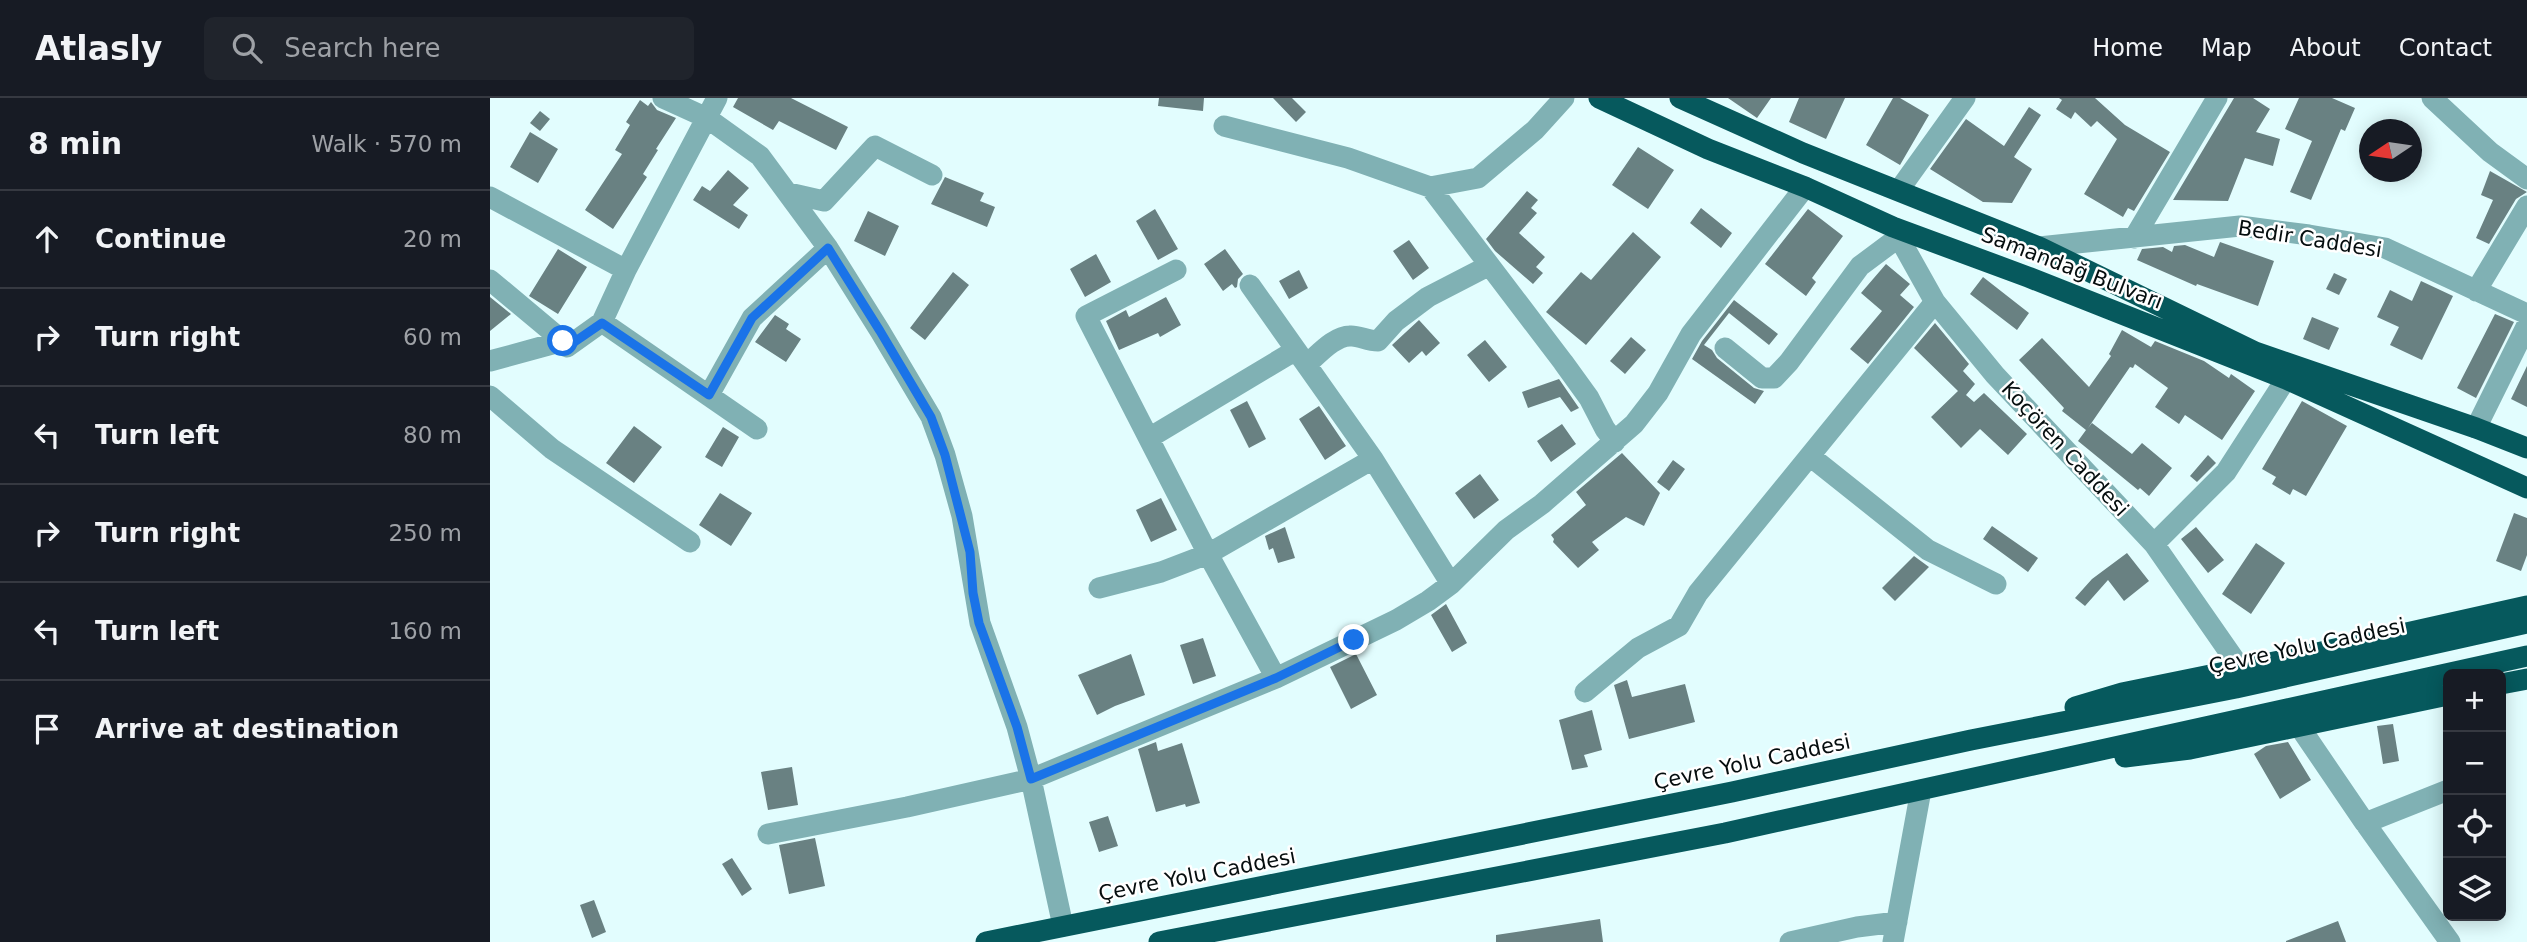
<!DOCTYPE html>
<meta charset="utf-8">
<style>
:root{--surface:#171b24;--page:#20242c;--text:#f1f3f6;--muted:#9ea1a6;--line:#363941}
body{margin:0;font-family:"DejaVu Sans",sans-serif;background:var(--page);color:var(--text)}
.controls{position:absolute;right:21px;bottom:21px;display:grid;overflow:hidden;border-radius:10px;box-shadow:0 4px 18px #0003}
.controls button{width:63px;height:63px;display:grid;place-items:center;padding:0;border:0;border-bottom:2px solid var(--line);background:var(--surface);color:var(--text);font:35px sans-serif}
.compass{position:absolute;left:1869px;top:21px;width:63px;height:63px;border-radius:50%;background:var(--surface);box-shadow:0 4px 18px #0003;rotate:257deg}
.stop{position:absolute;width:21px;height:21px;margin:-16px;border:5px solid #1a73e8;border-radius:50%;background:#fff}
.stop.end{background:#1a73e8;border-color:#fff;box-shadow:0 2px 7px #0008}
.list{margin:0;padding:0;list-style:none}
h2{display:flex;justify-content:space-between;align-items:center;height:91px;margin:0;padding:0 28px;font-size:30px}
h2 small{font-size:23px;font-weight:400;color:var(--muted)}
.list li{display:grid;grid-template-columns:46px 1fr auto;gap:21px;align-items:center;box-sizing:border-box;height:98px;padding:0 28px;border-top:2px solid var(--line)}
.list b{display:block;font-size:26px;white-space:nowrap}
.list em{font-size:23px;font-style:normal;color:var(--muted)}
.icon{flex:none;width:38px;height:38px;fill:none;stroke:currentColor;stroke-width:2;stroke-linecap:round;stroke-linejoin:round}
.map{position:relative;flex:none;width:2037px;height:844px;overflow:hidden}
header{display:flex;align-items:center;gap:42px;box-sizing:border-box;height:98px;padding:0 35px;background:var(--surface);border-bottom:2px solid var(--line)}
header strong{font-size:33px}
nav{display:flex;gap:38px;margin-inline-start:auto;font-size:24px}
.search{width:490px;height:63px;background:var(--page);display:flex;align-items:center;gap:18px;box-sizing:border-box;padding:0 24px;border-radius:10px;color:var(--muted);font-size:26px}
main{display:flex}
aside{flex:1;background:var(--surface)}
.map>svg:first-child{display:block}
.building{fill:#698182}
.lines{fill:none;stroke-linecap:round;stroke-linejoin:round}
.minor{stroke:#80b1b4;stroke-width:21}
.highway{stroke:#06595d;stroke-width:21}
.route{stroke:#1a73e8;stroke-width:9}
.labels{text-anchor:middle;stroke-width:5;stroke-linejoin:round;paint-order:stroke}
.street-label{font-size:21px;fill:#050d0e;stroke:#fff}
</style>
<header>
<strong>Atlasly</strong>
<div class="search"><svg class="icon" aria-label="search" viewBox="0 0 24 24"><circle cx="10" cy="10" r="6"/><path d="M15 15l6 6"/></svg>Search here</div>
<nav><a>Home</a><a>Map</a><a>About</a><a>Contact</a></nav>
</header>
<main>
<aside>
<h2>8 min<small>Walk · 570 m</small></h2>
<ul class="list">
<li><svg class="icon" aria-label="ahead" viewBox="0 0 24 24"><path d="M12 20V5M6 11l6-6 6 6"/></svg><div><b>Continue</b></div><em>20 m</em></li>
<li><svg class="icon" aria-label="right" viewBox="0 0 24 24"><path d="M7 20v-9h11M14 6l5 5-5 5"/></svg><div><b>Turn right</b></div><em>60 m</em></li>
<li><svg class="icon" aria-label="left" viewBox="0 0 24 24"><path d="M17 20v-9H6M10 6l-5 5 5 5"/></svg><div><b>Turn left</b></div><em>80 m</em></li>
<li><svg class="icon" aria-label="right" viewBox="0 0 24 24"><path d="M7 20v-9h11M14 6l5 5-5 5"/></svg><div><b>Turn right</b></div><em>250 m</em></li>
<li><svg class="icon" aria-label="left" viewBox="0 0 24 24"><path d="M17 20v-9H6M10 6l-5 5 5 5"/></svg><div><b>Turn left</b></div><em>160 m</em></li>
<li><svg class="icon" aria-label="arrive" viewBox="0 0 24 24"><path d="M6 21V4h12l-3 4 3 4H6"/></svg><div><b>Arrive at destination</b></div></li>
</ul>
</aside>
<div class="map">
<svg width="2037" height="844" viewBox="0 0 2037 844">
<rect width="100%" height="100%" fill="#e2fdfe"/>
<!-- building -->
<path class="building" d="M248 0H301L358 29 346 52 289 23 283 32 243 9Z
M669 0H714L713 13 668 8Z
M783 0H802L816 14 806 24Z
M1238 0H1281L1267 20Z
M1309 0H1355L1336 41 1299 24Z
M1403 0H1410L1439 17 1410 67 1376 47Z
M1569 0H1605L1635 27 1680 54 1644 113 1638 110 1633 119 1594 96 1627 41 1607 23 1601 29 1585 14 1581 21 1566 11 1572 2Z
M1744 0H1763L1780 11 1766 34 1790 41 1783 68 1755 60 1738 103 1683 102Z
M1809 0H1842L1865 10 1855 33 1851 31 1821 102 1800 94 1822 43 1795 31Z
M150 2 158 8 161 4 167 12 186 20 166 51 168 52 153 76 157 79 123 131 95 112 132 56 125 52 140 27 136 24Z
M1539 9 1551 17 1524 59 1542 71 1522 105 1493 104 1440 71 1476 21 1514 48Z
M50 13 60 21 50 33 40 25Z
M40 34 68 51 48 85 20 69Z
M1148 49 1184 72 1158 111 1122 87Z
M238 72 259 90 243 107 258 117 249 131 203 102 212 88 220 93Z
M2000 73 2037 94 2026 101 1999 146 1986 140 2003 102 1991 97Z
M455 79 494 95 490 103 505 109 497 129 441 106Z
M1037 93 1048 102 1041 110 1047 115 1029 135 1055 159 1046 169 1053 175 1043 186 1005 153 996 141Z
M1211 110 1242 135 1231 150 1200 125Z
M665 111 688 151 668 162 646 123Z
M1318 111 1353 138 1322 180 1326 184 1316 198 1275 166Z
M378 113 409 128 395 158 364 143Z
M1143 134 1171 159 1096 247 1056 214 1091 174 1101 182Z
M919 142 939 170 923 182 903 153Z
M1730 144 1784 163 1768 208 1707 186 1706 188 1647 162 1652 151 1673 149 1682 154 1684 148 1695 147 1724 159Z
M68 151 97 169 68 216 39 198Z
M735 151 753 176 748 181 747 189 745 190 742 186 733 193 714 166Z
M606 156 621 184 595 199 580 171Z
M1396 166 1420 186 1410 197 1424 209 1378 266 1360 251 1392 213 1371 195Z
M809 172 818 190 799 201 789 183Z
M463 174 479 187 435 242 420 230Z
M1844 175 1857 181 1849 197 1836 191Z
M1493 179 1539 215 1527 232 1480 196Z
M1931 183 1963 198 1932 262 1900 247 1909 229 1887 219 1900 192 1922 203Z
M0 199 21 216 0 233Z
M676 199 691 227 670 239 668 235 629 252 616 223 636 212 639 219Z
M1244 202 1288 236 1279 247 1239 215 1214 247 1222 252 1227 260 1264 290 1274 293 1265 306 1202 261 1212 243Z
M2005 216 2024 224 1986 300 1967 290Z
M285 217 299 226 296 231 311 241 296 264 265 244Z
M1822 219 1849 230 1839 252 1813 241Z
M929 222 950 245 936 258 932 253 919 265 902 247Z
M1445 225 1479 266 1473 273 1485 286 1476 297 1484 304 1494 295 1537 336 1518 357 1490 331 1471 350 1441 319 1468 293 1424 250Z
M1632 232 1661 249 1665 243 1714 263 1739 280 1741 276 1765 293 1732 342 1695 317 1689 326 1665 309 1678 290 1645 266 1643 270 1640 269 1598 330 1602 325 1642 356 1652 345 1682 370 1659 398 1650 390 1648 392 1588 343 1596 332 1572 313 1574 310 1529 262 1552 240 1599 289 1621 258 1619 256Z
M1141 239 1156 252 1135 276 1120 263Z
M995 242 1017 269 999 284 977 257Z
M2037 268V309L2021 301Z
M1069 281 1089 310 1081 314 1070 299 1038 310 1032 294Z
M757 303 776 341 759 350 740 312Z
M1812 303 1857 328 1816 398 1803 391 1800 397 1782 386 1786 379 1772 371Z
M829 308 856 348 835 362 809 321Z
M1072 326 1086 346 1061 364 1047 343Z
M144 328 172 349 144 385 116 365Z
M233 329 249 339 232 369 215 359Z
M1132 355 1170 395 1154 428 1136 419 1102 444 1109 452 1088 470 1063 444 1064 441 1061 437 1096 407 1086 394Z
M1718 357 1726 365 1707 384 1700 378Z
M1183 362 1195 371 1179 393 1167 384Z
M990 376 1009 402 984 421 965 395Z
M230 395 262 415 241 448 209 427Z
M671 400 687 432 661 444 646 412Z
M2024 415 2037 420V457L2031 473 2006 463Z
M1502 428 1548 460 1538 474 1493 441Z
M795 429 805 460 788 465 783 450 779 452 775 438Z
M1706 429 1734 462 1718 475 1691 441Z
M1766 445 1795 465 1761 516 1732 496Z
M1637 455 1659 483 1634 503 1618 482 1595 508 1585 500 1602 481Z
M1424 458 1439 469 1405 503 1392 490Z
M956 506 977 545 962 554 941 517Z
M713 540 726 578 703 586 690 547Z
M641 556 655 597 625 608 607 617 588 577Z
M866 556 887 597 861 611 840 569Z
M1137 582 1142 599 1195 586 1205 624 1139 641 1124 587Z
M1102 612 1112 652 1094 657 1098 669 1082 672 1069 622Z
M1903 626 1909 663 1893 666 1887 628Z
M666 644 668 653 692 645 710 705 696 709 695 706 666 714 648 651Z
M1798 644 1821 682 1790 701 1764 656 1776 648Z
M302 669 308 707 278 712 271 674Z
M618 718 628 748 609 754 599 724Z
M325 740 335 788 299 796 289 747Z
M242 760 262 791 252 798 232 766Z
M104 802 116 834 102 840 90 807Z
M1110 821 1113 844H1006V837Z
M1848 823 1856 844H1796V843Z"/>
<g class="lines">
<!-- minor -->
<path class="minor" d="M173 0 217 20 270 58 338 150 390 233 441 319 455 357 472 418 490 525 527 629 541 681 573 828
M1942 0 2000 54 2037 81
M734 28 858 60 940 89 988 80 1045 32 1074 0
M940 89 1073 264 1099 300 1115 331 1125 344
M1409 92 1475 0
M299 95 334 103 385 48 442 77
M0 99 136 172
M1403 129 1445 204 1505 277 1664 446 1751 571
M1644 140 1727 0
M1549 149 1750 128 1819 137 1895 150 2037 216
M686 172 596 218 718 456 786 580
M0 182 73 243
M760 187 883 361 961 486
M1986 193 2037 108
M112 224 267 331
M1235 250 1272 280H1284L1299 264 1370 168 1409 139
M0 263 73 243 77 249 112 224 136 172 227 0
M817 266C828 257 844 238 860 238 868 237 877 243 888 243L906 223 938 199 998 168
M219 297 262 220 338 150
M0 298 62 351 200 444
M1986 330 2037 227
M659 340 806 252
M1320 358 1438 452 1506 486
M1664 446 1736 374 1796 281
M609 490 671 474 718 456 883 361
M1095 594 1148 550 1189 528 1208 495 1445 204
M1809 628 1875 725 1960 844
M1875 725 1958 692
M278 736 417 709 541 681 786 580 906 522 938 503 961 486 1016 432 1052 406 1144 326 1168 295 1201 236 1315 89
M1300 844 1367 829 1407 824
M1403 844 1431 692"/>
<!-- highway -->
<path class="highway" d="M1109 0 1218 51 1315 89 1403 129 1538 179 1796 281 2037 390
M1190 0 1313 55 1549 149 1765 254 1986 330 2037 350
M2011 586 2037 581
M1585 609 1632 595 1809 559 2037 508
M1635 659 1700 651 1958 597
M496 844 1242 694 1481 642 1746 590 2037 525
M669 844 1235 735 2037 558"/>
</g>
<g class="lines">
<!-- route -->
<path class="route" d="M73 243 77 249 112 225 219 297 262 220 338 150 390 233 441 319 455 357 480 454 483 495 489 525 527 629 541 681 786 580 864 542"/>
</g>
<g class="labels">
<!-- street labels -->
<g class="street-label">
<text transform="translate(1820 141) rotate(9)" y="7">Bedir Caddesi</text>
<text transform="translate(1582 170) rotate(21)" y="7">Samandağ Bulvarı</text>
<text transform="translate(1575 351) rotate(47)" y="7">Koçören Caddesi</text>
<text transform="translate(1817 548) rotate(-12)" y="7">Çevre Yolu Caddesi</text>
<text transform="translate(1262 664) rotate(-12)" y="7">Çevre Yolu Caddesi</text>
<text transform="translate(707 777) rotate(-11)" y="7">Çevre Yolu Caddesi</text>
</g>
</g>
</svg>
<div class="controls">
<button>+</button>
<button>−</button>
<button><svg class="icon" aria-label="locate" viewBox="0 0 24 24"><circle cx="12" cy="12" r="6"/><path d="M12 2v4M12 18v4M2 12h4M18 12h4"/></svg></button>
<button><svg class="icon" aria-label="layers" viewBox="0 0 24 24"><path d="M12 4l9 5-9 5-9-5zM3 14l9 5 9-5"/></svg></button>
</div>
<svg class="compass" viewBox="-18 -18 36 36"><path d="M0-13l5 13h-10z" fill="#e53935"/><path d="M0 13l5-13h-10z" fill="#9ea1a6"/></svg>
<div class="stop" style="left:73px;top:243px"></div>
<div class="stop end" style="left:864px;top:542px"></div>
</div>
</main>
